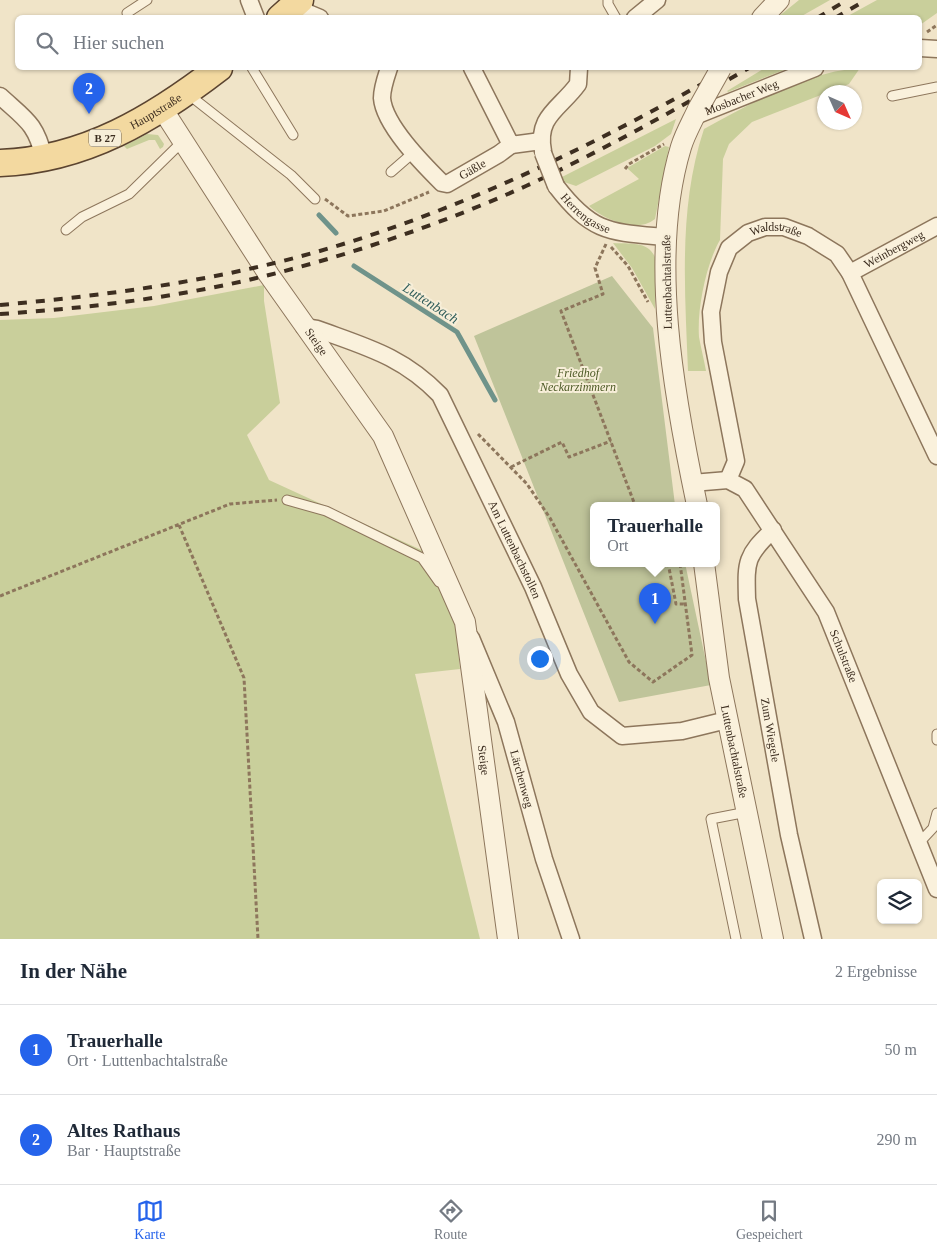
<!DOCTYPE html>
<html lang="de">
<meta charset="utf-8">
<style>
:root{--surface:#fff;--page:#f2f2f3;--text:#1f2937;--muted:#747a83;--line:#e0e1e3;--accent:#2563eb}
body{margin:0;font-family:Georgia,serif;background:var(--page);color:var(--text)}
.controls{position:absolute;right:15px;bottom:15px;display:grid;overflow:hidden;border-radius:8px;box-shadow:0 1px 4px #0004}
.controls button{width:45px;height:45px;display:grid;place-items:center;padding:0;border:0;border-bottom:1px solid var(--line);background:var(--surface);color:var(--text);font:25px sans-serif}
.compass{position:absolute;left:817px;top:85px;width:45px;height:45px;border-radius:50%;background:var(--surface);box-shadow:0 1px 4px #0004;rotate:135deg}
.you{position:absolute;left:539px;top:658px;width:18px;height:18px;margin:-12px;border:4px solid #fff;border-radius:50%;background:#1a73e8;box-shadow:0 0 0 8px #1a73e833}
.badge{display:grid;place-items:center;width:32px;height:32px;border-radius:50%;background:var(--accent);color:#fff;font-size:16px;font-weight:700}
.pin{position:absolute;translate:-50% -41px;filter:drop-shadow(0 1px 2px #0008)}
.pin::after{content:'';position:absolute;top:26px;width:18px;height:15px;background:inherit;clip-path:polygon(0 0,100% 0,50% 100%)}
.popup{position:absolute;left:590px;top:502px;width:130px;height:65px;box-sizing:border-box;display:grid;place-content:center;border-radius:8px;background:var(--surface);filter:drop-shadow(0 1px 4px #0005);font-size:16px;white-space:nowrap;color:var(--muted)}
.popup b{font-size:19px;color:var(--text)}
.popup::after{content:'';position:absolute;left:50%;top:100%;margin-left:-10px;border:10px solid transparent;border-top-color:var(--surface)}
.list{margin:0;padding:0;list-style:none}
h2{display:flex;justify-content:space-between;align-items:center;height:65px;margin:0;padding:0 20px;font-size:21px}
h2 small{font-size:16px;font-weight:400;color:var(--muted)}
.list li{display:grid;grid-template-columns:32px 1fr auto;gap:15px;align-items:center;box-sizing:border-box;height:90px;padding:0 20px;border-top:1px solid var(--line)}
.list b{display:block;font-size:19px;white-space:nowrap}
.list p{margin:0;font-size:16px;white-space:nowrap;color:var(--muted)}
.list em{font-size:16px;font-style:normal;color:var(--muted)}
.icon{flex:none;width:28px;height:28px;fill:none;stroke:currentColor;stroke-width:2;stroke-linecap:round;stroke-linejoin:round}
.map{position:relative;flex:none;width:937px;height:939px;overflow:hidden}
.search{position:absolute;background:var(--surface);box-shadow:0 1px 4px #0004;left:15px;right:15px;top:15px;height:55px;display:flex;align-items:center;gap:12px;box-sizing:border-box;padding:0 18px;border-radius:8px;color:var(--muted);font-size:19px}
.sheet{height:245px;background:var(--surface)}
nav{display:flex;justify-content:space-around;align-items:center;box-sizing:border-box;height:70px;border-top:1px solid var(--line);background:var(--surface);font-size:14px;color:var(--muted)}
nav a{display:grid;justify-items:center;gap:2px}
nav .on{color:var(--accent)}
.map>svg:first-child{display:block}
.green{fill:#c9cf9b}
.cemetery{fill:#bfc49a}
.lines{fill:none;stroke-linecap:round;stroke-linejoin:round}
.stream{stroke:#6f938a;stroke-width:5}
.service-casing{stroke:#8d765c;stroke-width:11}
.minor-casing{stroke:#8d765c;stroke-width:19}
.tertiary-casing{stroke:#8d765c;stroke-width:22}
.primary-casing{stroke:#5b4430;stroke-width:29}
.path{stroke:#8d765c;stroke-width:3;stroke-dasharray:4 2.5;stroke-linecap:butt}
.service{stroke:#faf1dc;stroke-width:9}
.minor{stroke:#faf1dc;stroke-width:16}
.tertiary{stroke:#faf1dc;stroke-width:20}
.primary{stroke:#f3d9a0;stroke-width:26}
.rail{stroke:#3d2e20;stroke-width:4;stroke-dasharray:9 9;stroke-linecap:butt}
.minor-bridge-casing{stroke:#8d765c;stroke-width:19;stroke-linecap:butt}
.tertiary-bridge-casing{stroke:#8d765c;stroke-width:22;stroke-linecap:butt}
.minor-bridge{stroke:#faf1dc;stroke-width:16}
.tertiary-bridge{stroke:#faf1dc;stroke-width:20}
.labels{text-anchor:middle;stroke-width:4;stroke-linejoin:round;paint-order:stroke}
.shield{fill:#f7eed8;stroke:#756857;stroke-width:1}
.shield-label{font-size:11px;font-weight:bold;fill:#3d2e20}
.street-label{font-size:12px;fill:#3d2e20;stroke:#f7eed8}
.park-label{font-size:12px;font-style:italic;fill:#4d5a26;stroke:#f7eed8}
.water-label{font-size:14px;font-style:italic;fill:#2f5d5a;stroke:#f7eed8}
</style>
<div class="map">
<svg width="937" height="939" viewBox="0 0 937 939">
<rect width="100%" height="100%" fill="#f0e4c8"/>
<!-- green -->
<path class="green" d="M799 0H830L800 17H778Z
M877 0H937V13L920 25V18L846 17Z
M765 68H789L728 92 727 91Z
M860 68 849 84 752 122 729 144 723 159 720 240C706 264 697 309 699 337 701 348 704 360 706 371H688C685 290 678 207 704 129 752 103 805 72 860 68Z
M676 119 671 134 655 146 576 186 564 182 562 177Z
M147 134 158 135 164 144 163 147 160 149 155 140H149L127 149 124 146Z
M665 146 669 147 655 219C636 234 605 220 589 206L639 179 627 168Z
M613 243C629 244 648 241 655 257V309L632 268Z
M264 285V301L280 403 247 435 269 480 428 553 454 610 460 669 415 674 480 939H0V320L54 318 154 306Z"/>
<!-- cemetery -->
<path class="cemetery" d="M612 276 653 328 675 505H594V563H685L711 685 619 702 474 336Z"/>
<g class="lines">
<!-- stream -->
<path class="stream" d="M319 215 336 233
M354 266 457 332 495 400"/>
<defs>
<path id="service" d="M608 0V4L616 18
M127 13 147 0
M252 68 293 135
M188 94 291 175 315 199
M892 96 937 87
M391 172 414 152
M66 230 82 217 129 194 183 141
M287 500 326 511 422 558 439 582
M937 734V740
M918 844 933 828 937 813
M736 939 711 819 747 812"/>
<g id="minor">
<path d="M249 0 256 18"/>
<path d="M297 2 308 13 320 18"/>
<path d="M635 18 657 0"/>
<path d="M920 48 937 49"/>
<path id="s1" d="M389 68C386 77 382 88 382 98 384 125 423 164 442 183L447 184 499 154 511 145"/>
<path d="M472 68 511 145 541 141"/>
<path d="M0 96C25 119 36 123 44 158"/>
<path id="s2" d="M695 116 815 68"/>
<path d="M543 151C536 116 560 109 578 84L579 68"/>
<path id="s3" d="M556 186C592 233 609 232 665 237"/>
<path id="s4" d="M850 273 937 226"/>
<path id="s5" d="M304 327 317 329C366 347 402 356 440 395L533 587 569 674 591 712 622 736 682 731 727 720"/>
<path id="s6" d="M728 480 736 461 713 342 711 312 719 272 729 248 748 233 765 227H784L808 236 837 254 850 273 937 456"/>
<path id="s7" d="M692 483 728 480 745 489 826 612 937 889"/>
<path id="s8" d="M773 530C745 556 746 562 747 599L789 835 813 939"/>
<path id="s9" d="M471 638 506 722 544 859 571 939"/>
</g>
<g id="tertiary">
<path d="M762 18 779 0"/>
<path id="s10" d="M163 110 269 275 383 436 465 622 508 939"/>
<path d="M697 505C674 396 648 256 681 147 685 134 692 122 698 109"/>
<path id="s11" d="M704 563 719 678 773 939"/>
</g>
<g id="primary">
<path d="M280 18 300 0"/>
<path id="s12" d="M0 163C85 160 154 118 219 68"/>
</g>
</defs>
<!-- service casing -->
<use href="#service" class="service-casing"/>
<!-- minor casing -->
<use href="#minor" class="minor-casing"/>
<!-- tertiary casing -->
<use href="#tertiary" class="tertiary-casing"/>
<!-- primary casing -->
<use href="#primary" class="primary-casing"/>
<!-- path -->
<path class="path" d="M927 32 937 25
M625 169 629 164 664 144
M325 199 348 216 384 211 429 192
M606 244 595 268 603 294 561 311 635 505
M611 247 628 266 648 302
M478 434 527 484 550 518 629 662 653 682 692 655 680 563
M511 467 562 442 569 457 611 441
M179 525 244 678 258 939
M668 563 676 604H685
M0 596 230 504 277 500"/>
<!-- service -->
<use href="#service" class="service"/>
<!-- minor -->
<use href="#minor" class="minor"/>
<!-- tertiary -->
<use href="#tertiary" class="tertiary"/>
<!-- primary -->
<use href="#primary" class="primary"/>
<!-- rail -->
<path class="rail" d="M817 18 847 0
M835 18 866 0
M0 305C88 297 176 286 262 266 426 228 585 151 730 68
M0 314C90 308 181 297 269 275 356 253 444 223 526 186 602 151 676 109 749 68"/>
<defs>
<path id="minor-bridge" d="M543 153 556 186"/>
<path id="tertiary-bridge" d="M698 109 721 68"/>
</defs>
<!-- minor-bridge casing -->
<use href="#minor-bridge" class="minor-bridge-casing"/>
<!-- tertiary-bridge casing -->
<use href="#tertiary-bridge" class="tertiary-bridge-casing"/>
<!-- minor-bridge -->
<use href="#minor-bridge" class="minor-bridge"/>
<!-- tertiary-bridge -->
<use href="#tertiary-bridge" class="tertiary-bridge"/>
</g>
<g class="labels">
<!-- shield labels -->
<rect class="shield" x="89" y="129.5" width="32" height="17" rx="4"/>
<g class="shield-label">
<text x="105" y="142">B 27</text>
</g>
<!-- street labels -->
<g class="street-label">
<text dy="4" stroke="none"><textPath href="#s2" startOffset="50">Mosbacher Weg</textPath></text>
<text dy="4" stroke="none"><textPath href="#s12" startOffset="166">Hauptstraße</textPath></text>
<text dy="4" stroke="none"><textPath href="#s1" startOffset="171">Gäßle</textPath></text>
<text dy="4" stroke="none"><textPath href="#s3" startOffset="41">Herrengasse</textPath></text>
<text dy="4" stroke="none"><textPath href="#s6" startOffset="292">Waldstraße</textPath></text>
<text dy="4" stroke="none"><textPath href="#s4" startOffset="50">Weinbergweg</textPath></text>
<text transform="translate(667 282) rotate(-91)" y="4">Luttenbachtalstraße</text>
<text dy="4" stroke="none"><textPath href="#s10" startOffset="278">Steige</textPath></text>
<text dy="4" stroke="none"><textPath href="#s5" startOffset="326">Am Luttenbachstollen</textPath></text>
<text dy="4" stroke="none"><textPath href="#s7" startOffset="250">Schulstraße</textPath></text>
<text dy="4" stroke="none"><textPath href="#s8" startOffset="211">Zum Wiegele</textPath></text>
<text dy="4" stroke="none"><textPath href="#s11" startOffset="191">Luttenbachtalstraße</textPath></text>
<text dy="4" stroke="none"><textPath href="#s10" startOffset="736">Steige</textPath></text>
<text dy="4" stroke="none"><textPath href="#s9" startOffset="150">Lärchenweg</textPath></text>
</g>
<!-- park labels -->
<g class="park-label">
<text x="578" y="377">Friedhof<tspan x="578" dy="14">Neckarzimmern</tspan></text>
</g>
<!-- water labels -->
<g class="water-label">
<text transform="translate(431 303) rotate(33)" y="5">Luttenbach</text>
</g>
</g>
</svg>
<div class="controls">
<button><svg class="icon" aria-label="layers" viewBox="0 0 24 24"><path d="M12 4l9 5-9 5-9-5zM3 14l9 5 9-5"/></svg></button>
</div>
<svg class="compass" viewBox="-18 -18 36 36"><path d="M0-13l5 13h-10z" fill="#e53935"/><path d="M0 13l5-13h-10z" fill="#747a83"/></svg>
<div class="you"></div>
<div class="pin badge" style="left:655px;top:624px">1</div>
<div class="popup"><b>Trauerhalle</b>Ort</div>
<div class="pin badge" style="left:89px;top:114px">2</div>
<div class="search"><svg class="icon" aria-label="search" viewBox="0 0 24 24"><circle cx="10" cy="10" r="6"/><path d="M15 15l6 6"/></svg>Hier suchen</div>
</div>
<section class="sheet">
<h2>In der Nähe<small>2 Ergebnisse</small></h2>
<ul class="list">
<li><span class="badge">1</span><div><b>Trauerhalle</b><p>Ort · Luttenbachtalstraße</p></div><em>50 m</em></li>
<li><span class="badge">2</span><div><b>Altes Rathaus</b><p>Bar · Hauptstraße</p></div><em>290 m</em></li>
</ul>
</section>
<nav>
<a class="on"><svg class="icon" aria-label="map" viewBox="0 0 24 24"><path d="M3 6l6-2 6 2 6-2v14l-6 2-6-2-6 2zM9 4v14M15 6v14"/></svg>Karte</a>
<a><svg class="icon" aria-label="directions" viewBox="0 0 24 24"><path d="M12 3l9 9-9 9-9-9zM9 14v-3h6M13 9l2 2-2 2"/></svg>Route</a>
<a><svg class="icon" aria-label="saved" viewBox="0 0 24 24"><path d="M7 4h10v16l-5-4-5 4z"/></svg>Gespeichert</a>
</nav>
